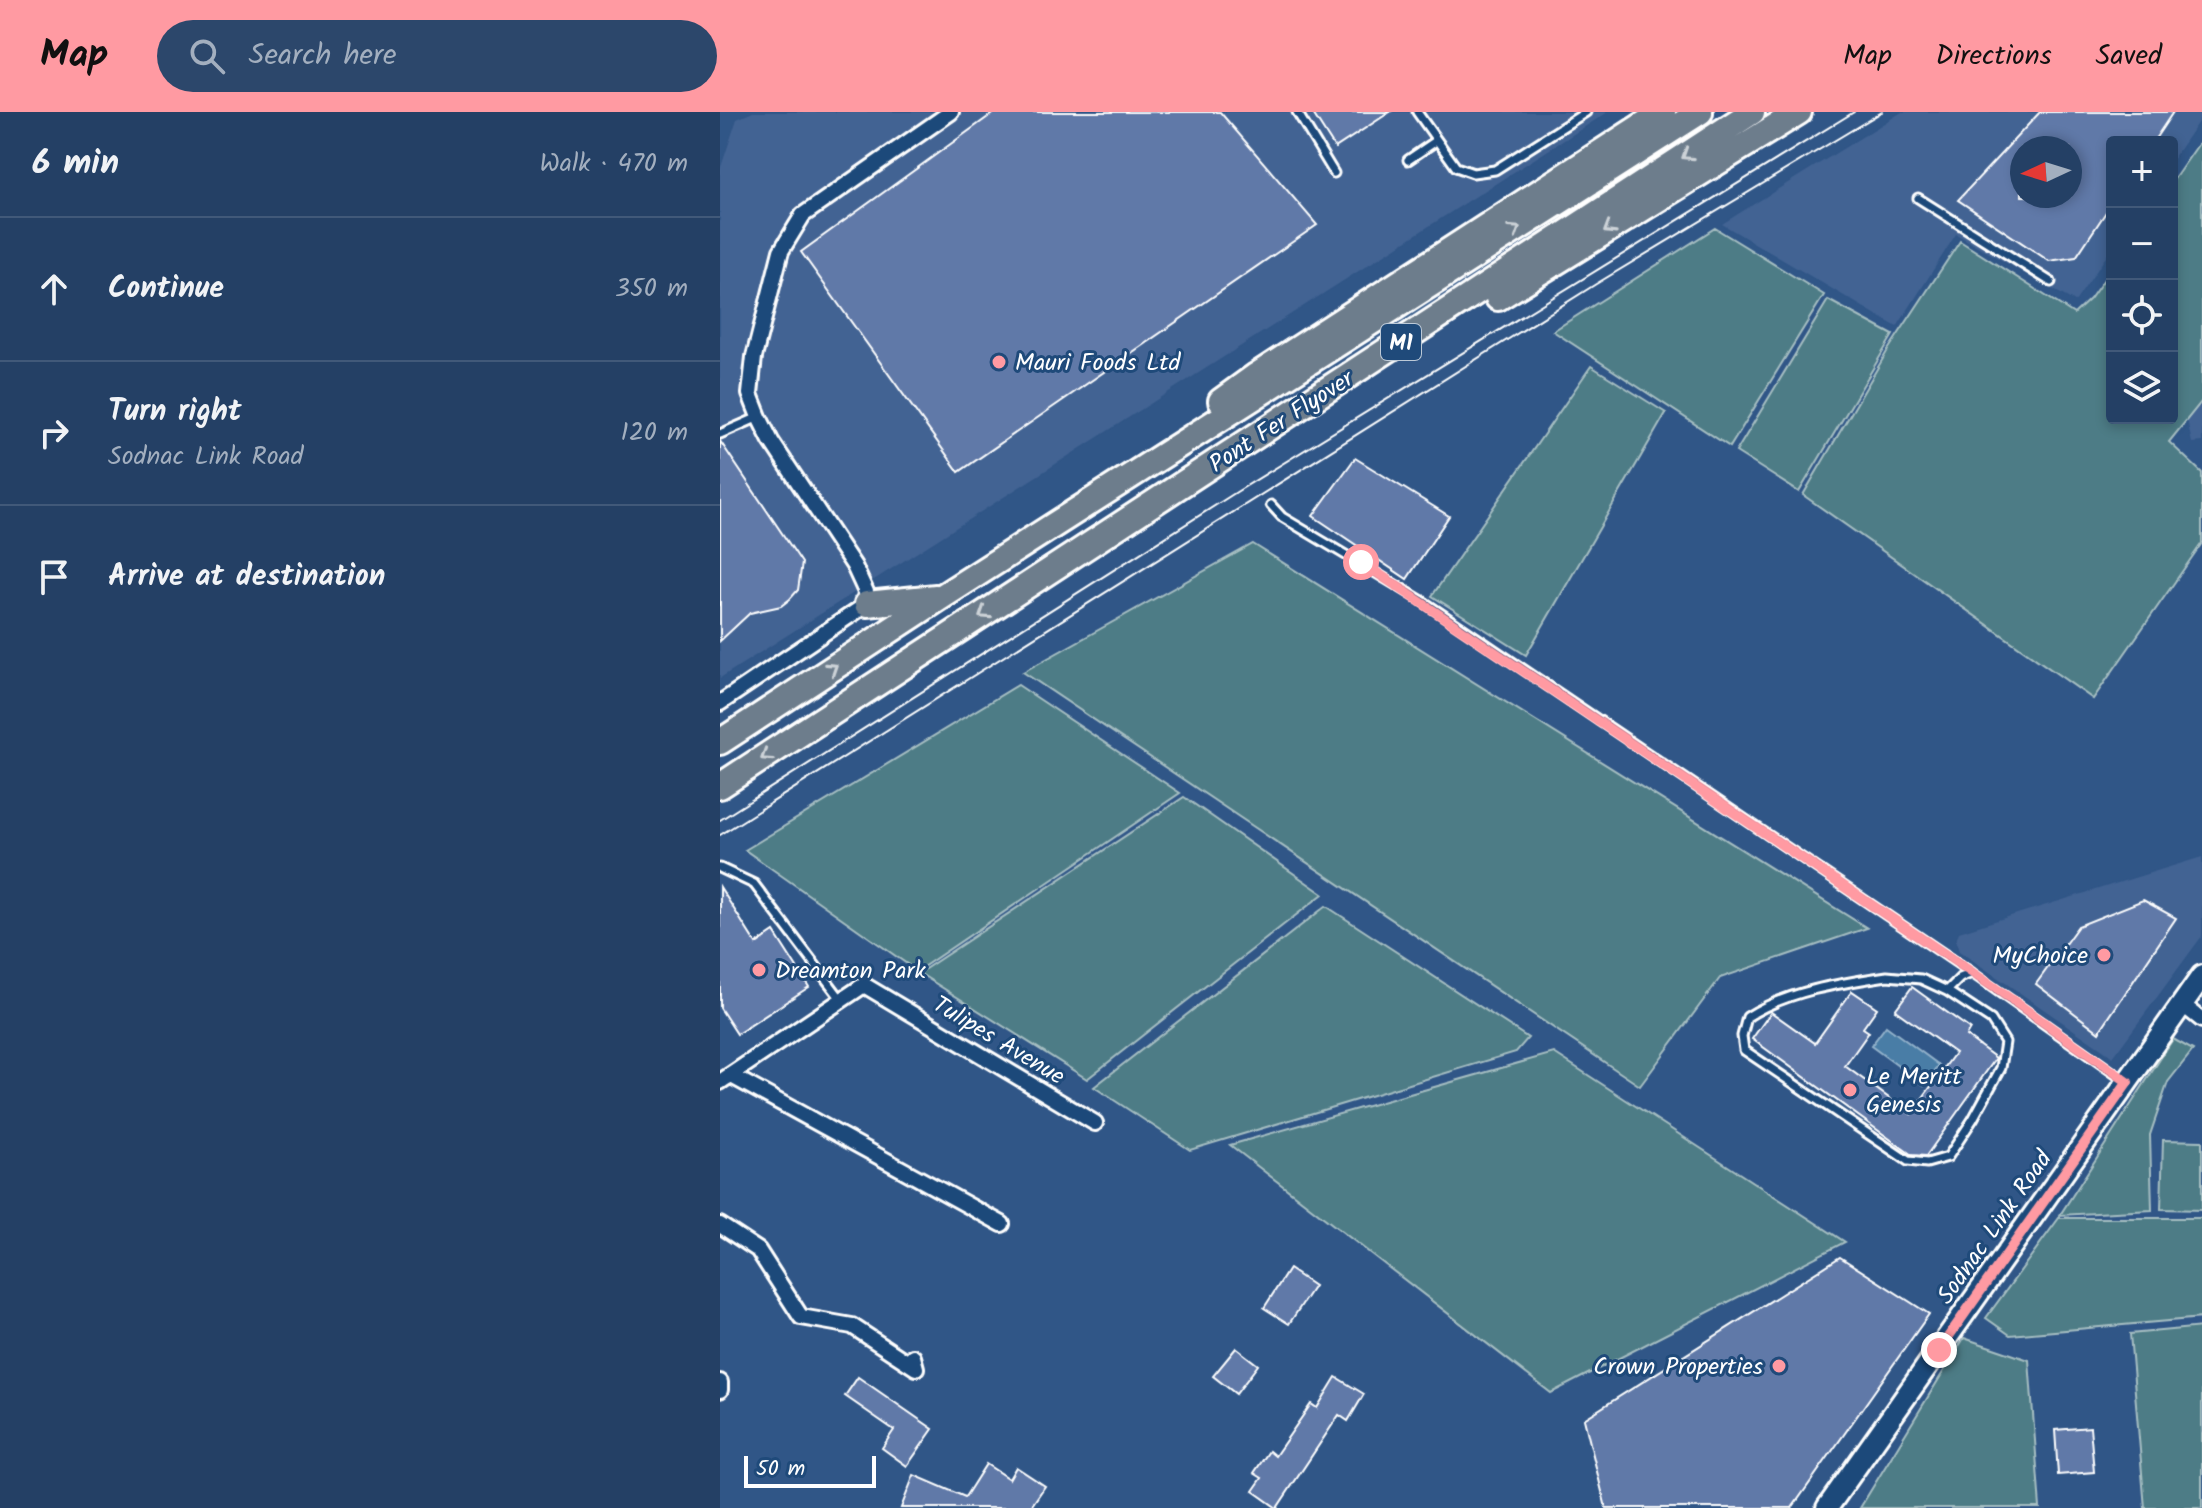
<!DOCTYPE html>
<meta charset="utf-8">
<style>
:root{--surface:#244065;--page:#2c476b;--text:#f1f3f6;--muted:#a3afbf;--line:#415979;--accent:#ff9aa2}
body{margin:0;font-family:Kalam,sans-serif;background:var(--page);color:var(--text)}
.controls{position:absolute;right:24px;top:24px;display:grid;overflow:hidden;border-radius:8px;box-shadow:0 4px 12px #0003}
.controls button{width:72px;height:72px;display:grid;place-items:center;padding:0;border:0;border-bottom:2px solid var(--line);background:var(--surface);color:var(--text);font:40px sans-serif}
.compass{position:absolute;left:1290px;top:24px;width:72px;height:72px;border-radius:50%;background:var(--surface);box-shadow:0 4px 12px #0003;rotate:266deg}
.scale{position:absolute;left:24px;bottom:20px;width:132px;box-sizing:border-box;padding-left:8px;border:4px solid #fff;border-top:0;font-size:22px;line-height:28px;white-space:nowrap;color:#fff;-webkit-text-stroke:6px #1f4a7a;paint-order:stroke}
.stop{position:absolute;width:24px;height:24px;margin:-18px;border:6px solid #ff9aa2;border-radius:50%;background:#fff}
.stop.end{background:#ff9aa2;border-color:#fff;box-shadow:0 2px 8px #0008}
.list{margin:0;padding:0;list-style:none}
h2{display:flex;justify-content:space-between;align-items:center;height:104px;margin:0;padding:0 32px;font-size:34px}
h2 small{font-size:26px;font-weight:400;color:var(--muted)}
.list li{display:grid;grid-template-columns:52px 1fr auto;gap:24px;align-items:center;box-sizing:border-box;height:144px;padding:0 32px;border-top:2px solid var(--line)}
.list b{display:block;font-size:30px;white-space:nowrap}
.list p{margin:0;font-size:26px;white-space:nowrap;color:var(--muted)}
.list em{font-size:26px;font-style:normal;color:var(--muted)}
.icon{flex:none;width:44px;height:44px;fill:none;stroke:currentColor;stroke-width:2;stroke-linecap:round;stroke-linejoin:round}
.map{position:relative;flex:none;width:1482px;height:1396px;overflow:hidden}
header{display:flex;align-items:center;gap:48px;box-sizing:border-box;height:112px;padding:0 40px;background:var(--accent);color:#111}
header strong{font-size:38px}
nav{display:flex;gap:44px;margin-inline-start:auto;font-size:28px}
.search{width:560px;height:72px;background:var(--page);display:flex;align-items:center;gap:20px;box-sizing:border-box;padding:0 28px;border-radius:44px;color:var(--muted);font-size:30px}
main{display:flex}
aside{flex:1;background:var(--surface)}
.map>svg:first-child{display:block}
.built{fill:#426393;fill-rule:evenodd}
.green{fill:#4e7c86;stroke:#a6bec2;stroke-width:2}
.water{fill:#497da6;stroke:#92b1ca;stroke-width:2}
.building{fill:#6079a8;stroke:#fff;stroke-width:2;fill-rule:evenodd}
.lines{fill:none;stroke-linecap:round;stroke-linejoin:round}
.service-casing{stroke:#fff;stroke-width:13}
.minor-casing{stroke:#fff;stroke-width:20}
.secondary-casing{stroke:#fff;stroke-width:26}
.trunk-casing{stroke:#fff;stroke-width:30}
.service{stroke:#1f4a7a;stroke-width:7}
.minor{stroke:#1f4a7a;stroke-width:14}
.secondary{stroke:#1f4a7a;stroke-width:20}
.trunk{stroke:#6d7d8c;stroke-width:24}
.tram{stroke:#fff;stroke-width:2}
.oneway{stroke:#ccd2d7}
.route{stroke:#ff9aa2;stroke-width:10}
.poi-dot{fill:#ff9aa2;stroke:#1f4a7a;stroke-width:3}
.labels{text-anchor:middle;stroke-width:6;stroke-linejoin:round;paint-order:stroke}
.shield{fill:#1f4a7a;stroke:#bcc9d7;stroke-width:2}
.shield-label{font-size:22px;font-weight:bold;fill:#fff}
.poi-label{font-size:24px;fill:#fff;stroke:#1f4a7a;text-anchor:start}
.street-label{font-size:24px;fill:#fff;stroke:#1f4a7a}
</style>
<header>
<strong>Map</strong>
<div class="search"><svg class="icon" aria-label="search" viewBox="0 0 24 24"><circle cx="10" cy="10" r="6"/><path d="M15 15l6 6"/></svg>Search here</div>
<nav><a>Map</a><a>Directions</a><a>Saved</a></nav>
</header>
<main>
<aside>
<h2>6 min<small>Walk · 470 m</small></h2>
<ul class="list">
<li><svg class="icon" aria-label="ahead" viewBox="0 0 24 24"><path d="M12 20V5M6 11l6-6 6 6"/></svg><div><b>Continue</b></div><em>350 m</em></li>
<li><svg class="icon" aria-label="right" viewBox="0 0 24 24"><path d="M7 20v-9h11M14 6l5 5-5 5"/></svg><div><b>Turn right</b><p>Sodnac Link Road</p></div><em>120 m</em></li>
<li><svg class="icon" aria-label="arrive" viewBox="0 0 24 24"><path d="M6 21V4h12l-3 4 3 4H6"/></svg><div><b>Arrive at destination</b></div></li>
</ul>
</aside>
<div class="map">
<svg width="1482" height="1396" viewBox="0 0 1482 1396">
<rect width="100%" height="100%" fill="#305687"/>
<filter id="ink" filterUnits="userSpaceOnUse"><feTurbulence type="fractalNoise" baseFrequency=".0125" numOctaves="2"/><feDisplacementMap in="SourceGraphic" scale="16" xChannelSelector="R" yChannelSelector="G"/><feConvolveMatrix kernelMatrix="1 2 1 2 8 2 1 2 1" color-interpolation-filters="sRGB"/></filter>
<g filter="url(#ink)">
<!-- built -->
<path class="built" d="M33 0H888L0 566V58L17 7Z
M1182 0H1482V4L1452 48V30H1392V136L1355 190 1236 122 1177 215 1002 112ZM1302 36H1350V84H1302Z
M1482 294V330L1472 331 1465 298Z
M1482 745V824L1393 945 1239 839 1236 829 1239 820Z"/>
<!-- green -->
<path class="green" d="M1482 27V289L1449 330 1482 361V431L1373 587 1083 383 1168 238 1240 129 1354 202 1370 187 1392 156V306H1452V70Z
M995 116 1104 183 1010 335 833 219Z
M1108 188 1173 223 1079 380 1016 340Z
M871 254 946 301 806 543 712 484Z
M533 432 1147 816 1000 866 920 974 303 560Z
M298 573 460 681 197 859 25 738Z
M464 685 603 782 367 967 199 861Z
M606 794 808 926 796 940 470 1038 374 975Z
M1453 927 1473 938 1448 970 1430 1023 1432 1098 1340 1103Z
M834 941 1125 1130 831 1281 510 1033Z
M1443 1028 1482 1029V1098L1441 1097Z
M1339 1106H1482V1206L1290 1223 1266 1206Z
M1482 1215V1396H1425L1410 1222Z
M1244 1226 1309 1248 1320 1396H1140Z"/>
<!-- water -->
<path class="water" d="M1166 914 1219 953 1204 973 1151 934Z"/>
<!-- building -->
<path class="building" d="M275 0H500L597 113 239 360 81 140Z
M592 0H670L615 36Z
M1320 0H1453L1433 30H1392V91L1356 145 1329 149 1238 88ZM1302 36H1350V84H1302Z
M0 329 82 451 78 478 70 487 61 494 30 501 0 529Z
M635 346 729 404 687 467 593 404Z
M0 775 36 832 54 820 89 875 17 922 0 896Z
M1423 788 1456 806 1379 920 1316 872 1358 814Z
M1192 875 1250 917 1246 924 1276 946 1206 1044 1192 1043 1032 927 1051 900 1095 931 1132 879 1157 896 1143 916 1149 920 1125 954 1191 1002 1235 941 1175 898Z
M1120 1145 1209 1202 1072 1396H886L864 1307Z
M569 1157 594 1174 569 1212 544 1196Z
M516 1236 538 1253 516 1282 493 1264Z
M138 1265 213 1317 187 1354 162 1336 174 1318 125 1284Z
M616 1265 644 1282 628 1309 619 1303 557 1396 533 1379 542 1366 534 1361 549 1339 555 1344 591 1292 597 1296Z
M1370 1315 1374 1360 1338 1363 1335 1318Z
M266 1352 289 1367 296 1355 325 1374 310 1396H181L194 1363 245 1385Z"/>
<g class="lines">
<defs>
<path id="service" d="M577 0 614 61
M697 0 736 55 753 61 775 58 866 0
M688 48 716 29
M1198 86 1331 170
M0 322 39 305
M551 393 562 405 701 488 1252 861
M0 756 34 772 121 887
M1167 864 1201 867 1227 879 1271 908 1285 930 1281 956 1253 1007 1228 1045 1207 1051 1188 1049 1024 938 1022 924 1027 905C1067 879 1121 871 1167 864Z
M1227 879 1240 866 1252 861 1404 968"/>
<path id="minor" d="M0 591 147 492 146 480 134 454 51 329 39 305 30 282 34 245 61 139 83 103 231 0
M1463 893 1482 908
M10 963 282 1112
M0 970 144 873 375 1011
M0 1113 38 1138 81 1205 132 1214 196 1256 193 1245
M0 1270V1278"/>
<path id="secondary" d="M1107 1396 1482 864"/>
<path id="trunk" d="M778 186 1079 0
M501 289 537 263 943 0
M147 492 216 485
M0 630 223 484 980 0
M0 674 1032 0"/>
</defs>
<!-- service casing -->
<use href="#service" class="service-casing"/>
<!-- minor casing -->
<use href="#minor" class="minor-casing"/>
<!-- secondary casing -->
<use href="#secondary" class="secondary-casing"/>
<!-- trunk casing -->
<use href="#trunk" class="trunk-casing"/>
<!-- service -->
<use href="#service" class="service"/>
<!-- minor -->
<use href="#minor" class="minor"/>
<!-- secondary -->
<use href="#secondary" class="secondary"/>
<!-- trunk -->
<use href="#trunk" class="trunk"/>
<!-- tram -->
<path class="tram" d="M0 708 518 379 1134 0
M0 723 876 172 1162 0"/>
</g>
<!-- one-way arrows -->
<defs><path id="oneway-chevron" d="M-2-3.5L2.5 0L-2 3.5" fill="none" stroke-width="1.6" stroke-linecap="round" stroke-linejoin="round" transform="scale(2)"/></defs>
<g class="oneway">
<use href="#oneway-chevron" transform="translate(967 43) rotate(147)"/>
<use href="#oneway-chevron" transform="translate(889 117) rotate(148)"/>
<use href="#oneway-chevron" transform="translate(795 118) rotate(-33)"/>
<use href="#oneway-chevron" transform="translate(264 502) rotate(147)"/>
<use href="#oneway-chevron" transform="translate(112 556) rotate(-33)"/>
<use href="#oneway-chevron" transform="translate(46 644) rotate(147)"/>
</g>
</g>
<g class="lines" filter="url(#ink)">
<!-- route -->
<path class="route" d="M641 450 1275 876 1408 970 1219 1238"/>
</g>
<!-- markers -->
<g class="poi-dot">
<circle cx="279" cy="250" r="8"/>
<circle cx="1384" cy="843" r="8"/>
<circle cx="39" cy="858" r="8"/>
<circle cx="1130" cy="978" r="8"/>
<circle cx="1059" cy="1254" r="8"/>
</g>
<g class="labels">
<!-- shield labels -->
<rect class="shield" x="661" y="212" width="40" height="36" rx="6"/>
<g class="shield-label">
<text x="681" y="238">M1</text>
</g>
<!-- poi labels -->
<g class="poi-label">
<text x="295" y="258">Mauri Foods Ltd</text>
<text x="1368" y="851" text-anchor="end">MyChoice</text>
<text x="55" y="866">Dreamton Park</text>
<text x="1146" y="972">Le Meritt<tspan x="1146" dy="28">Genesis</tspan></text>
<text x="1043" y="1262" text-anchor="end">Crown Properties</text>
</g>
<!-- street labels -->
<g class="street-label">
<text transform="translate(561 309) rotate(-33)" y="8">Pont Fer Flyover</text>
<text transform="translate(279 928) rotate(31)" y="8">Tulipes Avenue</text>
<text transform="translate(1274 1115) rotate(-55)" y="8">Sodnac Link Road</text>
</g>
</g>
</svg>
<div class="controls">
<button>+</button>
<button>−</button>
<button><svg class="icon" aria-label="locate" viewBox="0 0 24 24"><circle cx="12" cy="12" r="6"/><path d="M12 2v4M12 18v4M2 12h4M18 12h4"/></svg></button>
<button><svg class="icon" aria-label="layers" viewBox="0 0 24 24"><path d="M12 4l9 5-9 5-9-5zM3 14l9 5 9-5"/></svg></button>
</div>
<svg class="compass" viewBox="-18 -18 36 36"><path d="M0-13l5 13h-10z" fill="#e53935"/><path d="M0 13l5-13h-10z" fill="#a3afbf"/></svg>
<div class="scale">50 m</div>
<div class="stop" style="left:641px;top:450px"></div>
<div class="stop end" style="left:1219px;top:1238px"></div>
</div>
</main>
